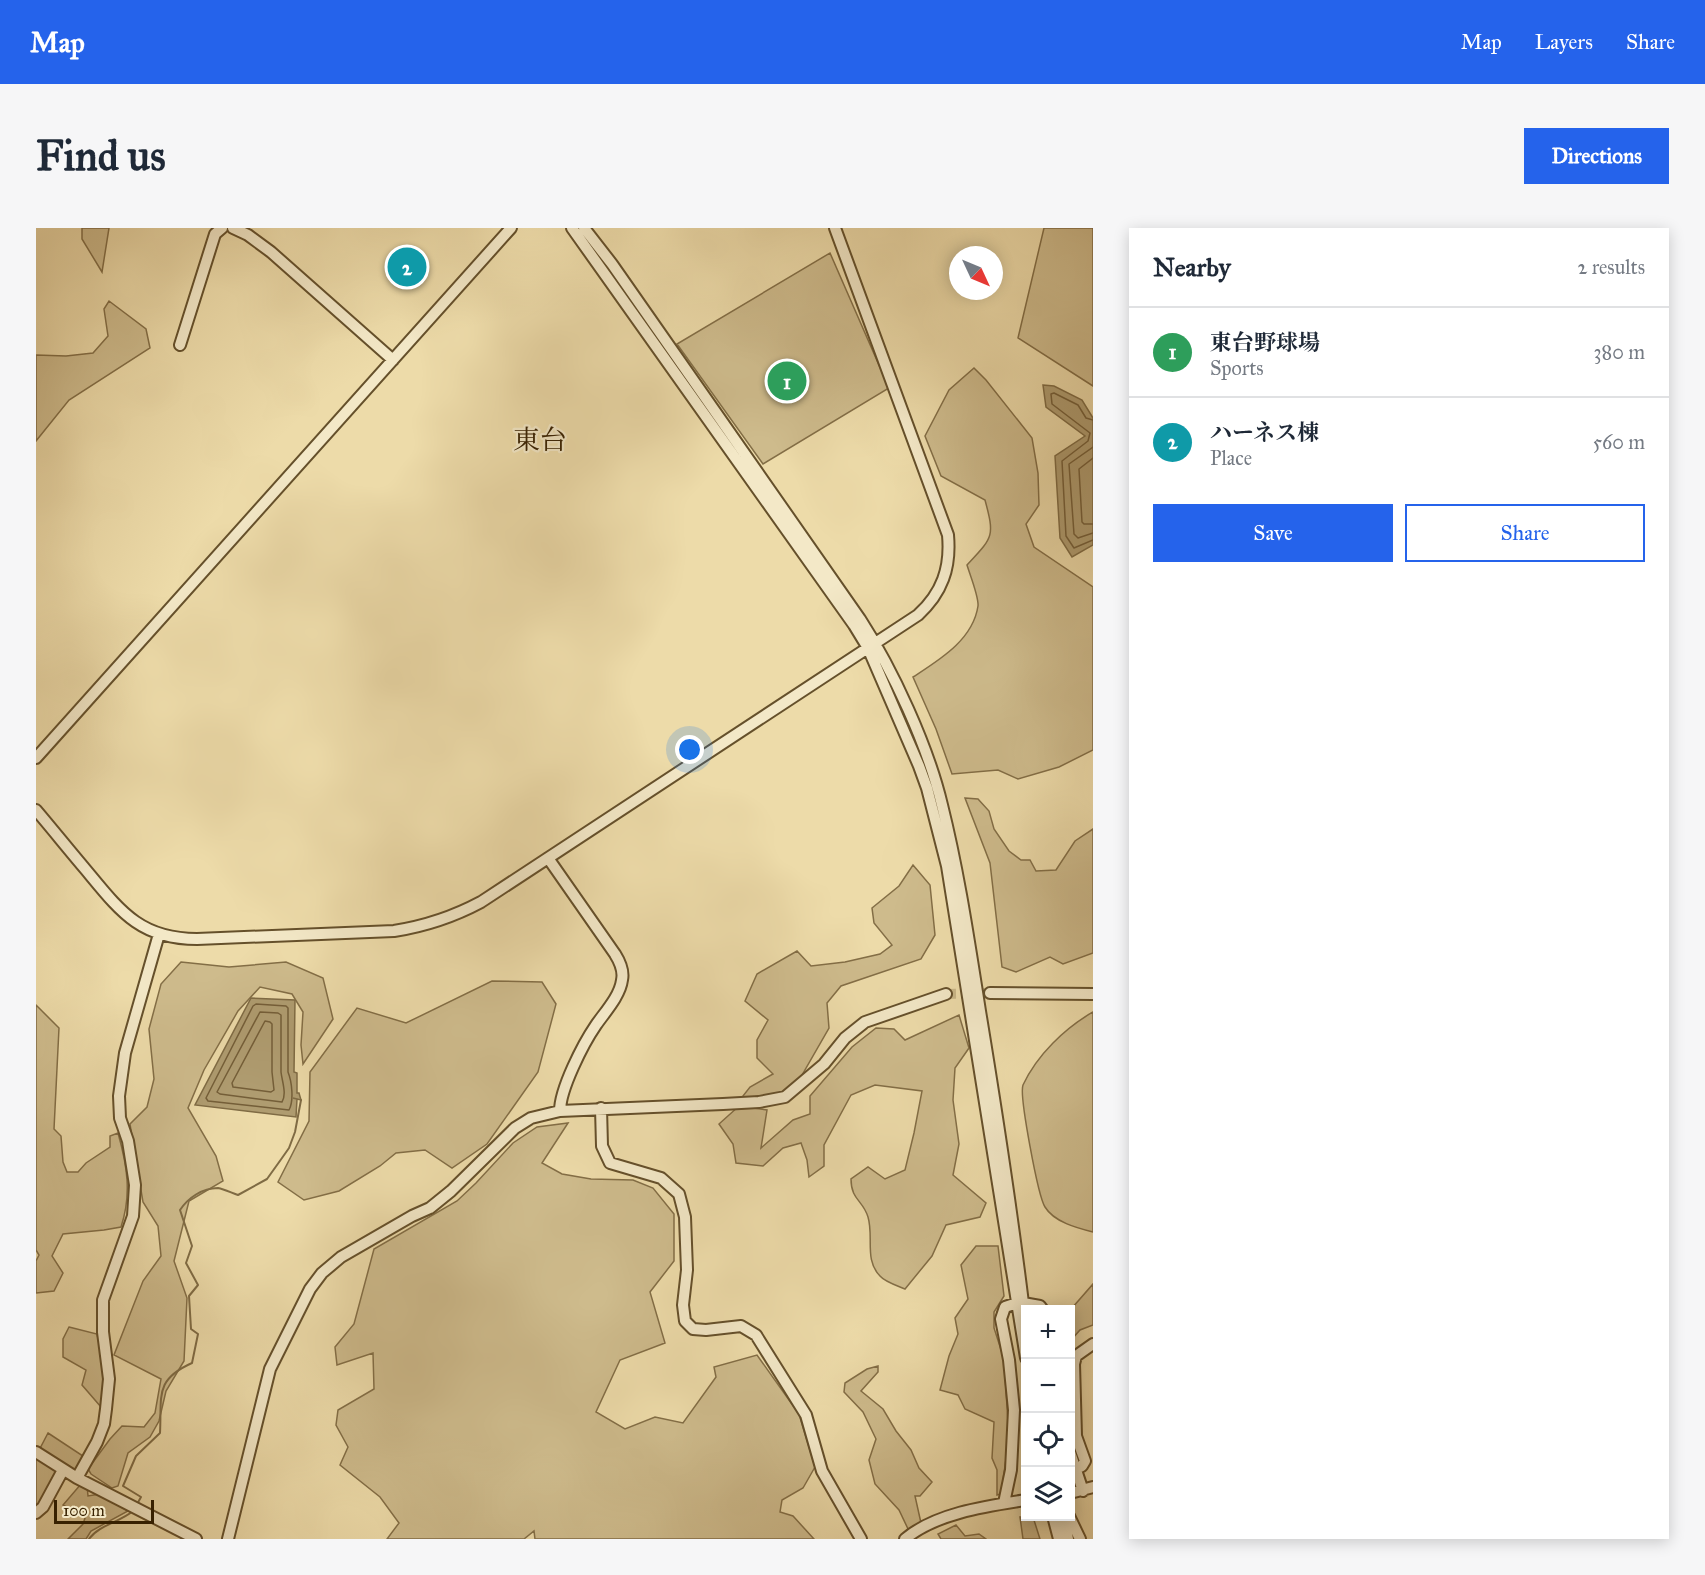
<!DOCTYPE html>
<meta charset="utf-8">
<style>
:root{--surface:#fff;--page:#f6f6f7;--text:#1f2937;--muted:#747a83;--line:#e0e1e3;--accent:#2563eb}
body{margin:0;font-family:"IM FELL Great Primer","Noto Serif JP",serif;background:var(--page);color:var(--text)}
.controls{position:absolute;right:18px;bottom:18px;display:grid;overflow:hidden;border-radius:0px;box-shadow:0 3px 15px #0003}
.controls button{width:54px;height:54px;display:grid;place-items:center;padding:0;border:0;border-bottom:2px solid var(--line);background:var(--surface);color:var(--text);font:30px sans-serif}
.compass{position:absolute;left:913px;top:18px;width:54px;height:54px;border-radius:50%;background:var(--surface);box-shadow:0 3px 15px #0003;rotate:134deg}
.scale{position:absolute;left:18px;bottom:15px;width:100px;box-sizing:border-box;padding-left:6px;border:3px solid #382101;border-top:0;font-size:16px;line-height:21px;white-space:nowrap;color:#382101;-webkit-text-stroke:4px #f3e8c7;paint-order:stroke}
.you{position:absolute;left:654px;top:522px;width:21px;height:21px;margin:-15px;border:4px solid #fff;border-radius:50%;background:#1a73e8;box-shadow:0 0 0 9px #1a73e833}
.badge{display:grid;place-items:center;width:39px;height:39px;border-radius:50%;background:var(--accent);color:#fff;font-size:20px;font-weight:700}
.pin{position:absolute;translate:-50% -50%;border:3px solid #fff;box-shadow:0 2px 6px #0006}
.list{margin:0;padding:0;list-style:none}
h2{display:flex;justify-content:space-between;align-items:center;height:78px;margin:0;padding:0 24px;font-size:26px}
h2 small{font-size:20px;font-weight:400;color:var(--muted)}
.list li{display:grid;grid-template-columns:39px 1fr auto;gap:18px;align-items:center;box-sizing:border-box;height:90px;padding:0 24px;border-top:2px solid var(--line)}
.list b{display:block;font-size:22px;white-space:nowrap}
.list p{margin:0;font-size:20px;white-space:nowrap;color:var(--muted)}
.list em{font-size:20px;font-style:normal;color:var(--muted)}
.actions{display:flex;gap:12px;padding:18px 24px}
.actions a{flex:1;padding:14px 0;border:2px solid var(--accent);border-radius:0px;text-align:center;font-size:21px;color:var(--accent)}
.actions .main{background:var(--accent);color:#fff}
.icon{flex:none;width:33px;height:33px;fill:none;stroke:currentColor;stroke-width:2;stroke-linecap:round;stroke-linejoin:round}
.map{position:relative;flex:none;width:1057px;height:1311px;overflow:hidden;border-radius:0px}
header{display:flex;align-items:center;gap:36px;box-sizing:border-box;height:84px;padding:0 30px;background:var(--accent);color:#fff}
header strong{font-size:28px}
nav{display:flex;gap:33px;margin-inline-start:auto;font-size:21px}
.intro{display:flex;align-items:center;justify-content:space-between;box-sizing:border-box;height:144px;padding:0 36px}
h1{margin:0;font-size:42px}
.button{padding:15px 27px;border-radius:0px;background:var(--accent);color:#fff;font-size:21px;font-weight:700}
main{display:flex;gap:36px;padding:0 36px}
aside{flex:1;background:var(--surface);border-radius:0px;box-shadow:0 3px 15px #0003}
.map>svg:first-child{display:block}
.green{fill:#cebb8c;stroke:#836e46;stroke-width:1.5}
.water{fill:#af9c70;stroke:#7f6b44;stroke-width:1.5}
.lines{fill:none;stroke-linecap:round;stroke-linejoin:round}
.shore{stroke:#745e38;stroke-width:1.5}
.stream{stroke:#7f6b44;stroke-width:2}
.minor-tunnel{stroke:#c9b687;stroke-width:10;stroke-dasharray:10 5;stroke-linecap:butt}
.minor-casing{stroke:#65502b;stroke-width:14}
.minor{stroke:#f3e8c7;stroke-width:10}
.labels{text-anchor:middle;stroke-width:4.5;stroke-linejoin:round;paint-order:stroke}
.quarter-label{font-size:27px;fill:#382101;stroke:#f3e8c7}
</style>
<header>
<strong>Map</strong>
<nav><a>Map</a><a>Layers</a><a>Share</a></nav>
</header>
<div class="intro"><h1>Find us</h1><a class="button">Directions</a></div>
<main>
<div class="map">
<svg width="1057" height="1311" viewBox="0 0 1057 1311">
<rect width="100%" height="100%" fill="#eddba9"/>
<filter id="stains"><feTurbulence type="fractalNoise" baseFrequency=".00333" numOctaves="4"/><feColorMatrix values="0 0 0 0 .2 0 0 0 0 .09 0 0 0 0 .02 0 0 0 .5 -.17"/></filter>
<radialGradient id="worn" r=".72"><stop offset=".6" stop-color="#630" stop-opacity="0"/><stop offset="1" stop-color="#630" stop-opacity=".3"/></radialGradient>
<!-- green -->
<path class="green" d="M46 0H73L66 44 46 11Z
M1008 0H1057V158L982 110Z
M794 25 853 160 727 236 641 116Z
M73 73 110 101 114 120 33 172 0 213V127L30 128 57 125 72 108 68 81Z
M938 140 950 152 996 210 1002 245 1003 277 990 296 998 319 1057 359V522L1023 539 982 551 962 542 916 546 900 501 877 449C903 432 937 412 942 378 943 369 934 347 931 337 957 309 959 309 949 272L905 248 889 208 913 162Z
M929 570 942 571 953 583 958 601 973 623 985 632H994L1000 643 1020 642 1039 613 1057 601V725L1027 736 1014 729 980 744 966 739 954 635Z
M877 637 894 657 899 707 885 731 805 758 791 775 793 800 766 847 742 870 703 873 714 859 737 846 721 830V812L732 792 709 773 721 746 761 723 775 738 809 734 844 726 856 717 838 695 836 680 863 658Z
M145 734 193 739 250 734 287 750 297 791 267 836 265 817 267 784 256 766 224 759 202 783 168 842 152 880 180 928 187 953 153 973 138 1033 151 1070 148 1133 130 1163 123 1193 114 1209 92 1225 82 1258 76 1260 55 1246 52 1241 74 1211 86 1198 108 1199 119 1185 125 1151 78 1127 107 1053 125 1028 122 998 107 974 94 896 111 879 118 851 113 801 125 756Z
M456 753 506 754 520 776 502 844 451 916 416 940 389 922 360 925 344 938 303 963 268 972 242 954 273 893 274 844 321 780 370 795Z
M0 777 23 800 18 901 25 908 27 934 31 944H42L50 935 74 919V908L82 905C91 937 96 966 85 999L68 1002 27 1006 16 1028 27 1045 18 1063 0 1065V1033L3 1027 0 1022Z
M1057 784V1004C1041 1000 1018 994 1009 979 1002 968 983 867 987 857 1001 827 1029 800 1057 784Z
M923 787 933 820 919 840 917 872 923 916 917 947 950 975 944 989 910 997 896 1028 869 1061C862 1058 849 1054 844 1048 828 1032 838 1009 832 989 827 972 815 972 815 951L832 939 849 951 869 942 878 905 886 863 839 857 815 867 788 917V938L773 949 771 932 765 915 747 920 727 938 700 935 697 916 683 896 703 878 731 882 725 920 757 892 774 886V868L816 819 840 800 858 801 869 812Z
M532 895 506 935 526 946 555 951 597 952 617 960 638 986V1033L614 1064 629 1115 584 1132 560 1184 589 1201 619 1189 647 1195 680 1149 678 1139 721 1127 763 1186 779 1239 767 1260 746 1272 744 1284 757 1288 778 1311H499L498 1303 488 1311H351L363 1295 344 1269 304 1237 312 1219 300 1197 302 1182 338 1161 337 1125 301 1137 299 1119 318 1096 338 1021 421 973 440 955 477 915 501 899Z
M940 1018H962L968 1068 958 1084V1100L968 1131 973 1210 965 1266 961 1267V1242L956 1230 958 1194 929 1181 922 1167 904 1162 913 1128 922 1106 919 1090 932 1071 925 1037Z
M1057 1056V1097L1044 1102 1035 1112 1034 1082 1031 1081 1036 1080Z
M33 1099 61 1106C66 1131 73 1155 65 1179L46 1157 50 1142 27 1129V1111Z
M842 1138V1144L825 1163 847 1181 860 1203 875 1222 883 1240 896 1254 884 1268H879L885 1295 873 1303 863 1282 839 1256 833 1232 840 1211 827 1184 808 1164 809 1155 831 1141Z
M12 1205 50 1230 40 1247 28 1240 0 1280V1228Z
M45 1256 51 1257 52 1268 64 1266 92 1283 55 1303 50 1311H32L47 1296 51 1284 36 1282 27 1277Z
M984 1289H997L1004 1311H987Z
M920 1297 929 1308 943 1306 950 1311H905L902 1306Z"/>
<!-- water -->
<path class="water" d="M1007 157 1018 158 1046 172 1057 190V317L1036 329 1024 310 1019 228 1049 208 1010 179Z
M215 770 259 772 258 844 261 845V865H263L265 872 257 870 261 871 260 889 159 877Z"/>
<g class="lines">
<!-- shore -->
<path class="shore" d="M1057 192 1050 190 1042 177 1018 165 1015 166 1016 176 1054 205 1052 213 1026 233 1030 308 1038 320 1057 312
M1057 219 1033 236 1038 306 1042 310 1057 305
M1057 230 1043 241 1046 294 1048 296H1057
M220 776 250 778 252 780V844C256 854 258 873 253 882L172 873 170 870 217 778Z
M224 784 242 785 245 787V844C246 853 251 866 246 874L184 866 181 864Z
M229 793 234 794 236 796V844L238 862 235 864 197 859 196 855Z"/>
<!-- stream -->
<path class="stream" d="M100 1278 105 1269 87 1258 100 1228 124 1205C126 1168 118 1152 156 1135L162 1106 155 1101 153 1068 162 1057 150 1035 156 1018 144 982C152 970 166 960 182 960 188 961 196 965 202 967L231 951 246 930 253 920 259 904 265 872
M53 1311C63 1297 84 1294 97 1283"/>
<!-- minor-tunnel -->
<path class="minor-tunnel" d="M910 766 954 765"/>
<defs>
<path id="minor" d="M197 0 212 7 235 24 357 132
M536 0 818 397 832 420 883 538 891 560 911 638 990 1130
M548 0 576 36 824 391C857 442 892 518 906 577 923 645 933 714 944 783 960 880 975 978 987 1075
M144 117 179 6 186 0
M0 530 475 0
M0 582C17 602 33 622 50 642 84 683 104 711 161 711L358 703C390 698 417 689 445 674L882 387C906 365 915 340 912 307L799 0
M512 630 579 726C584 734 588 743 586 752 584 768 569 784 560 797 547 816 524 861 524 883
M954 765 1057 766
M565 880 566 918 574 935 625 950 643 966 649 989 651 1042 647 1077 649 1093 657 1101 670 1102 705 1098 720 1107 770 1187 786 1243 825 1311
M987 1075 1004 1078 1007 1082
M0 1224 41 1250 160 1311
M1034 1224 1047 1263
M1040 1241 1046 1238 1049 1233 1040 1208 1038 1136 1040 1128 1057 1116
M41 1250 61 1214 68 1196 70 1181 73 1151 67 1104V1072L97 988 99 957 92 913 84 890 83 868 89 825 123 706
M1034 1265 1057 1259
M968 1275 975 1242 978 1182 973 1132 965 1091 969 1079 981 1075
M0 1285 7 1279 27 1242
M1017 1288 1023 1311
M1027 1288 1032 1311
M1033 1288 1044 1311
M192 1311 234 1141 274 1061 286 1045 305 1029 376 988 394 980 415 963 479 900 495 890 524 883 687 876 723 874 749 869 788 836 809 810 829 794 910 766
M869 1311C900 1285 951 1278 990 1272"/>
</defs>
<!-- minor casing -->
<use href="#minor" class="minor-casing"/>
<!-- minor -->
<use href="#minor" class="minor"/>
</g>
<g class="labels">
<!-- quarter labels -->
<g class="quarter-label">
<text x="504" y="221">東台</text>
</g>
</g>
<rect width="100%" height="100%" filter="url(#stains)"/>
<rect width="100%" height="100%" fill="url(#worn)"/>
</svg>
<div class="controls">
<button>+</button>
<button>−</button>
<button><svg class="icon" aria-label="locate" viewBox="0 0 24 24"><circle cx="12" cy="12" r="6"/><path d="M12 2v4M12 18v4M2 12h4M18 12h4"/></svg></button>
<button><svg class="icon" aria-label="layers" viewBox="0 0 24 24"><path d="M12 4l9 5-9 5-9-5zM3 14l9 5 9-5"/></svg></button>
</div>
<svg class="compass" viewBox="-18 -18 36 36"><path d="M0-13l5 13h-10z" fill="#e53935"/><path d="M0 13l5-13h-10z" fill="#747a83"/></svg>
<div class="scale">100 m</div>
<div class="you"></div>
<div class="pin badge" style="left:751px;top:153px;background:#2e9e5b">1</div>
<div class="pin badge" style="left:371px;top:39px;background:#0f9aa8">2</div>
</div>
<aside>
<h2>Nearby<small>2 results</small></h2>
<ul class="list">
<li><span class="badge" style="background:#2e9e5b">1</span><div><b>東台野球場</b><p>Sports</p></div><em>380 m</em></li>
<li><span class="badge" style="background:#0f9aa8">2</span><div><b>ハーネス棟</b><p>Place</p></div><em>560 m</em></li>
</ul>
<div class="actions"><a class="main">Save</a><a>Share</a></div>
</aside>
</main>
